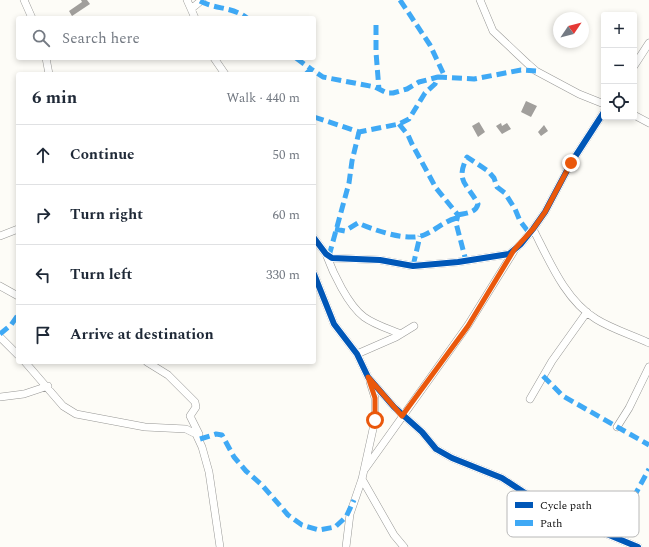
<!DOCTYPE html>
<meta charset="utf-8">
<style>
:root{--surface:#fff;--page:#f2f2f3;--text:#1f2937;--muted:#747a83;--line:#e0e1e3}
body{margin:0;font-family:Spectral,serif;background:var(--page);color:var(--text)}
.controls{position:absolute;right:12px;top:12px;display:grid;overflow:hidden;border-radius:4px;box-shadow:0 2px 6px #0003}
.controls button{width:36px;height:36px;display:grid;place-items:center;padding:0;border:0;border-bottom:1px solid var(--line);background:var(--surface);color:var(--text);font:20px sans-serif}
.compass{position:absolute;left:553px;top:12px;width:36px;height:36px;border-radius:50%;background:var(--surface);box-shadow:0 2px 6px #0003;rotate:55deg}
.stop{position:absolute;width:12px;height:12px;margin:-9px;border:3px solid #ea580c;border-radius:50%;background:#fff}
.stop.end{background:#ea580c;border-color:#fff;box-shadow:0 1px 4px #0008}
.list{margin:0;padding:0;list-style:none}
h2{display:flex;justify-content:space-between;align-items:center;height:52px;margin:0;padding:0 16px;font-size:17px}
h2 small{font-size:13px;font-weight:400;color:var(--muted)}
.list li{display:grid;grid-template-columns:26px 1fr auto;gap:12px;align-items:center;box-sizing:border-box;height:60px;padding:0 16px;border-top:1px solid var(--line)}
.list b{display:block;font-size:15px;white-space:nowrap}
.list em{font-size:13px;font-style:normal;color:var(--muted)}
.icon{flex:none;width:22px;height:22px;fill:none;stroke:currentColor;stroke-width:2;stroke-linecap:round;stroke-linejoin:round}
.map{position:relative;flex:none;width:649px;height:547px;overflow:hidden}
.search{position:absolute;background:var(--surface);box-shadow:0 2px 6px #0003;left:16px;top:16px;width:300px;height:44px;display:flex;align-items:center;gap:10px;box-sizing:border-box;padding:0 14px;border-radius:4px;color:var(--muted);font-size:15px}
.panel{position:absolute;background:var(--surface);box-shadow:0 2px 6px #0003;left:16px;top:72px;width:300px;height:292px;border-radius:4px}
.map>svg:first-child{display:block}
.building{fill:#a19f9c}
.lines{fill:none;stroke-linecap:round;stroke-linejoin:round}
.street-casing{stroke:#979795;stroke-width:8}
.street{stroke:#fffffe;stroke-width:7}
.quiet{stroke:#3fa9f5;stroke-width:5;stroke-dasharray:10 5;stroke-linecap:butt}
.cycleway-casing{stroke:#fff;stroke-width:8}
.cycleway{stroke:#0057b8;stroke-width:6}
.route{stroke:#ea580c;stroke-width:5}
.key{fill:#fff;stroke:#b8b8b8;stroke-width:1}
.key-label{font-size:11px;fill:#111}
</style>
<div class="map">
<svg width="649" height="547" viewBox="0 0 649 547">
<rect width="100%" height="100%" fill="#fdfcf7"/>
<!-- building -->
<path class="building" d="M81 0H87L90 4 72 16 69 11 82 2Z
M526 101 537 106 531 117 521 112Z
M479 122 485 132 478 137 472 126Z
M501 123 502 126 507 123 511 129 502 134 496 126Z
M544 125 548 131 541 136 538 132Z"/>
<g class="lines">
<defs>
<path id="street" d="M24 0 32 18
M187 0 195 18
M480 0 493 31 528 64 536 71 579 94 604 104
M191 9 202 0
M46 58 49 74
M214 58 225 74
M634 66 649 43
M634 115 649 123
M533 229C549 260 565 300 596 319 612 329 632 335 649 343
M0 236 18 229
M314 238 326 254 332 258 380 260 413 266 458 262 509 254 521 244 533 229 545 212 571 163 604 112
M326 254C333 273 348 305 364 317 375 325 389 329 401 334
M314 274 334 324 357 354 368 377 394 407 422 432 436 449 452 458 502 478 525 493 597 530 638 547
M0 286 18 296
M0 337 18 355
M357 354 396 337 414 326
M25 362 63 406 76 414 145 427 186 429 196 434 202 447 209 472 220 547
M147 362 168 375 195 402 196 407 190 416 199 434
M0 397 24 394 48 386
M530 399 552 361 587 312
M617 427 629 408 649 367
M365 469 468 325 514 251
M362 479 394 535 404 547
M346 547 350 514 362 479 375 420V398L370 382"/>
</defs>
<!-- street casing -->
<use href="#street" class="street-casing"/>
<!-- street -->
<use href="#street" class="street"/>
<!-- quiet -->
<path class="quiet" d="M400 0 430 45 445 77
M200 1C217 10 231 6 247 18
M376 25V52L379 90
M296 58 311 69
M306 74 311 69 323 77 375 87 387 93H393L407 89 419 82 438 77
M314 117 359 132 399 124 409 119 425 93 435 84 438 77 474 79 521 70 536 71
M399 124 408 135 412 144 436 188 458 215 456 223 466 261
M458 215C466 213 476 213 478 204 467 183 455 182 467 157L488 171 494 178 497 187 505 193 515 209 520 221 530 234
M335 229 345 231 358 223C374 230 407 242 424 235 436 230 444 221 457 218
M329 256 349 183 352 161 359 132
M413 266 420 236
M0 334 11 325 18 315
M543 376 563 396 649 445
M200 439 216 434 222 435 234 457 246 471 262 485 288 515 302 525 319 530 335 527 346 517 354 500
M612 537 649 469"/>
<defs>
<path id="cycleway" d="M314 238 326 254 332 258 380 260 413 266 458 262 509 254 521 244 533 229 545 212 571 163 604 112
M314 274 334 324 357 354 368 377 394 407 422 432 436 449 452 458 502 478 525 493 597 530 638 547"/>
</defs>
<!-- cycleway casing -->
<use href="#cycleway" class="cycleway-casing"/>
<!-- cycleway -->
<use href="#cycleway" class="cycleway"/>
</g>
<g class="lines">
<!-- route -->
<path class="route" d="M375 420V398L368 377 402 416 468 326 514 250 533 229 545 212 571 163"/>
</g>
<!-- legend -->
<rect x="507" y="491" width="132" height="46" rx="6" class="key"/>
<rect x="515" y="502" width="18" height="6" fill="#0057b8"/>
<rect x="515" y="520" width="18" height="6" fill="#3fa9f5"/>
<g class="key-label">
<text x="540" y="509">Cycle path</text>
<text x="540" y="527">Path</text>
</g>
</svg>
<div class="controls">
<button>+</button>
<button>−</button>
<button><svg class="icon" aria-label="locate" viewBox="0 0 24 24"><circle cx="12" cy="12" r="6"/><path d="M12 2v4M12 18v4M2 12h4M18 12h4"/></svg></button>
</div>
<svg class="compass" viewBox="-18 -18 36 36"><path d="M0-13l5 13h-10z" fill="#e53935"/><path d="M0 13l5-13h-10z" fill="#747a83"/></svg>
<div class="stop" style="left:375px;top:420px"></div>
<div class="stop end" style="left:571px;top:163px"></div>
<div class="search"><svg class="icon" aria-label="search" viewBox="0 0 24 24"><circle cx="10" cy="10" r="6"/><path d="M15 15l6 6"/></svg>Search here</div>
<section class="panel">
<h2>6 min<small>Walk · 440 m</small></h2>
<ul class="list">
<li><svg class="icon" aria-label="ahead" viewBox="0 0 24 24"><path d="M12 20V5M6 11l6-6 6 6"/></svg><div><b>Continue</b></div><em>50 m</em></li>
<li><svg class="icon" aria-label="right" viewBox="0 0 24 24"><path d="M7 20v-9h11M14 6l5 5-5 5"/></svg><div><b>Turn right</b></div><em>60 m</em></li>
<li><svg class="icon" aria-label="left" viewBox="0 0 24 24"><path d="M17 20v-9H6M10 6l-5 5 5 5"/></svg><div><b>Turn left</b></div><em>330 m</em></li>
<li><svg class="icon" aria-label="arrive" viewBox="0 0 24 24"><path d="M6 21V4h12l-3 4 3 4H6"/></svg><div><b>Arrive at destination</b></div></li>
</ul>
</section>
</div>
